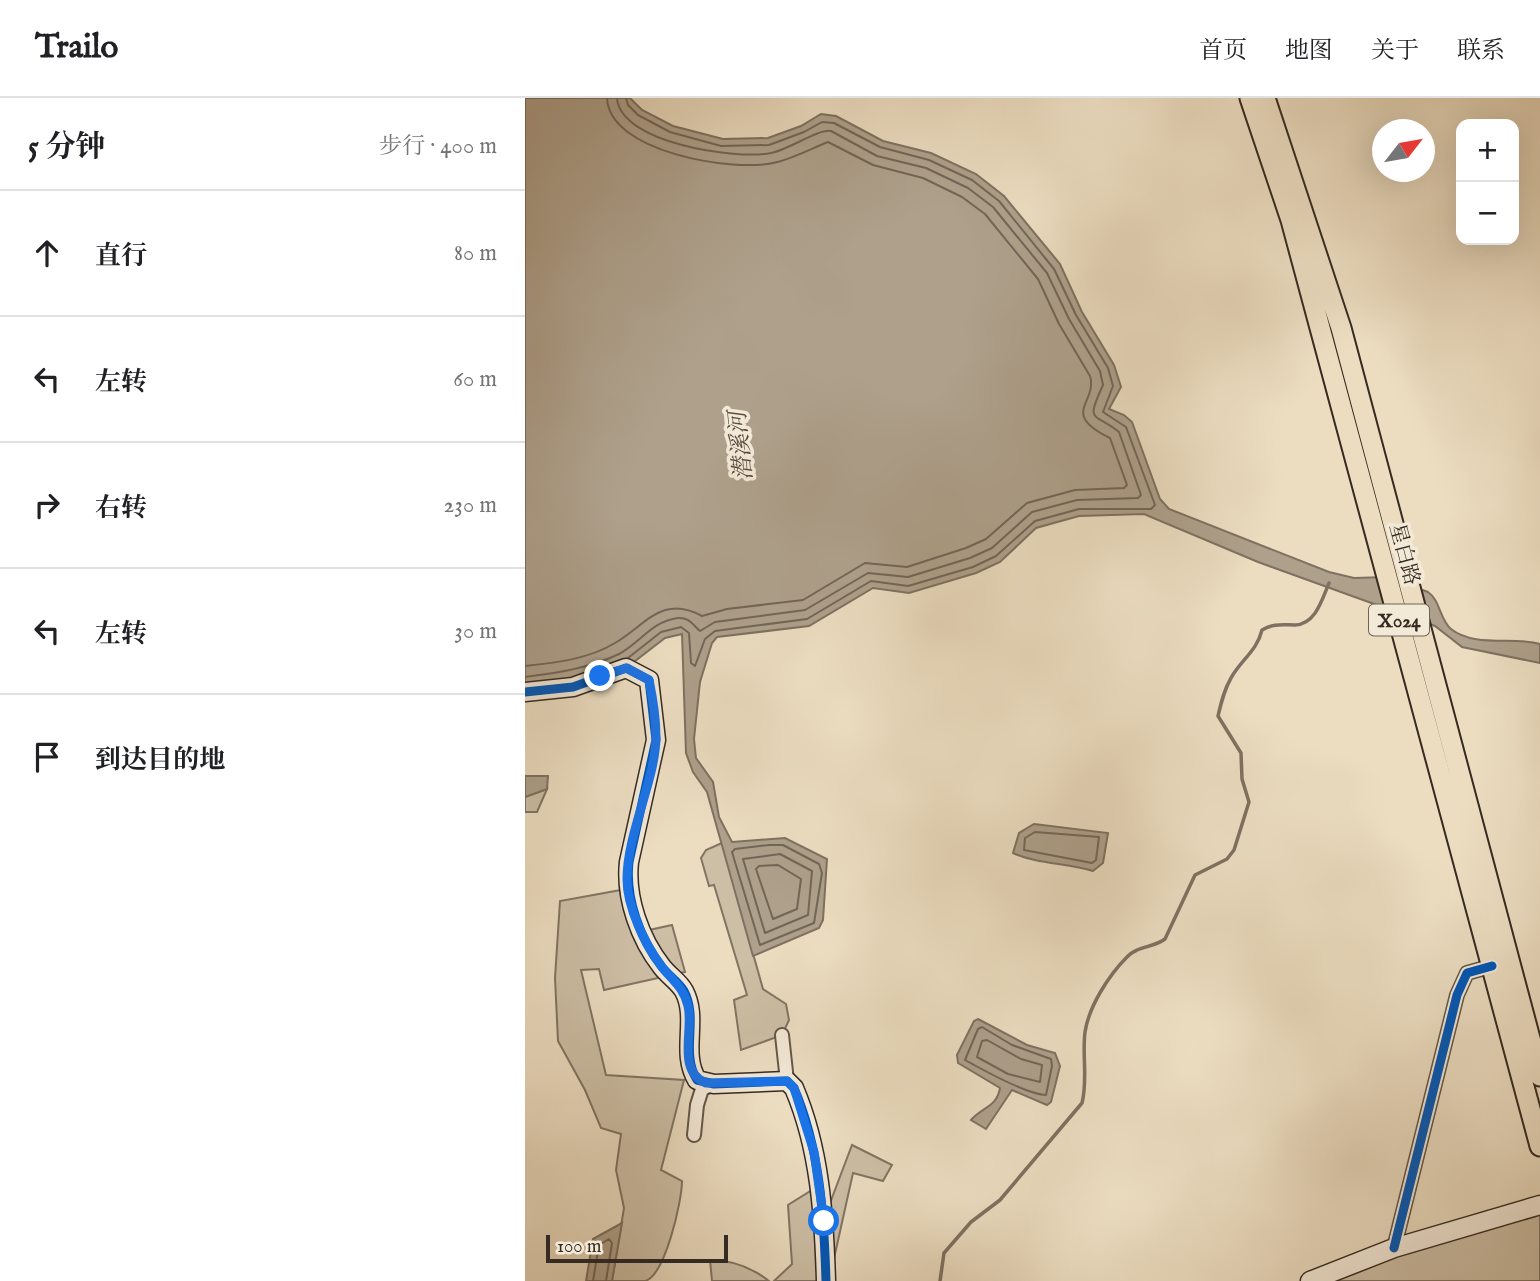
<!DOCTYPE html>
<html lang="zh">
<meta charset="utf-8">
<style>
:root{--surface:#fff;--page:#f6f6f6;--text:#202124;--muted:#757577;--line:#e0e0e0}
body{margin:0;font-family:"IM FELL English","Noto Serif SC",serif;background:var(--page);color:var(--text)}
.controls{position:absolute;right:21px;top:21px;display:grid;overflow:hidden;border-radius:14px;box-shadow:0 7px 28px #0002}
.controls button{width:63px;height:63px;display:grid;place-items:center;padding:0;border:0;border-bottom:2px solid var(--line);background:var(--surface);color:var(--text);font:35px sans-serif}
.compass{position:absolute;left:847px;top:21px;width:63px;height:63px;border-radius:50%;background:var(--surface);box-shadow:0 7px 28px #0002;rotate:59deg}
.scale{position:absolute;left:21px;bottom:18px;width:182px;box-sizing:border-box;padding-left:7px;border:4px solid #352b23;border-top:0;font-size:19px;line-height:24px;white-space:nowrap;color:#352b23;-webkit-text-stroke:5px #f3e9d7;paint-order:stroke}
.stop{position:absolute;width:21px;height:21px;margin:-16px;border:5px solid #1a73e8;border-radius:50%;background:#fff}
.stop.end{background:#1a73e8;border-color:#fff;box-shadow:0 2px 7px #0008}
.list{margin:0;padding:0;list-style:none}
h2{display:flex;justify-content:space-between;align-items:center;height:91px;margin:0;padding:0 28px;font-size:30px}
h2 small{font-size:23px;font-weight:400;color:var(--muted)}
.list li{display:grid;grid-template-columns:46px 1fr auto;gap:21px;align-items:center;box-sizing:border-box;height:126px;padding:0 28px;border-top:2px solid var(--line)}
.list b{display:block;font-size:26px;white-space:nowrap}
.list em{font-size:23px;font-style:normal;color:var(--muted)}
.icon{flex:none;width:38px;height:38px;fill:none;stroke:currentColor;stroke-width:2;stroke-linecap:round;stroke-linejoin:round}
.map{position:relative;flex:none;width:1015px;height:1183px;overflow:hidden}
header{display:flex;align-items:center;gap:42px;box-sizing:border-box;height:98px;padding:0 35px;background:var(--surface);border-bottom:2px solid var(--line)}
header strong{font-size:33px}
nav{display:flex;gap:38px;margin-inline-start:auto;font-size:24px}
main{display:flex}
aside{flex:1;background:var(--surface)}
.map>svg:first-child{display:block}
.green{fill:#cdbfa6;stroke:#817564;stroke-width:2}
.water{fill:#aea08b;stroke:#7e7161;stroke-width:2}
.lines{fill:none;stroke-linecap:round;stroke-linejoin:round}
.shore{stroke:#726657;stroke-width:2}
.stream{stroke:#7e7161;stroke-width:3.5}
.street-casing{stroke:#63584a;stroke-width:16}
.secondary-casing{stroke:#352b23;stroke-width:21}
.primary-casing{stroke:#352b23;stroke-width:23}
.street{stroke:#f3e9d7;stroke-width:12}
.secondary{stroke:#f3e9d7;stroke-width:18}
.primary{stroke:#ecddc1;stroke-width:19}
.cycleway-casing{stroke:#f3e9d7;stroke-width:13}
.cycleway{stroke:#0057b8;stroke-width:9}
.route{stroke:#1a73e8;stroke-width:9}
.labels{text-anchor:middle;stroke-width:7;stroke-linejoin:round;paint-order:stroke}
.shield{fill:#f3e9d7;stroke:#6e6459;stroke-width:2}
.shield-label{font-size:19px;font-weight:bold;fill:#352b23}
.street-label{font-size:21px;fill:#352b23;stroke:#f3e9d7}
.water-label{font-size:23px;font-style:italic;fill:#594e42;stroke:#f3e9d7}
</style>
<header>
<strong>Trailo</strong>
<nav><a>首页</a><a>地图</a><a>关于</a><a>联系</a></nav>
</header>
<main>
<aside>
<h2>5 分钟<small>步行 · 400 m</small></h2>
<ul class="list">
<li><svg class="icon" aria-label="ahead" viewBox="0 0 24 24"><path d="M12 20V5M6 11l6-6 6 6"/></svg><div><b>直行</b></div><em>80 m</em></li>
<li><svg class="icon" aria-label="left" viewBox="0 0 24 24"><path d="M17 20v-9H6M10 6l-5 5 5 5"/></svg><div><b>左转</b></div><em>60 m</em></li>
<li><svg class="icon" aria-label="right" viewBox="0 0 24 24"><path d="M7 20v-9h11M14 6l5 5-5 5"/></svg><div><b>右转</b></div><em>230 m</em></li>
<li><svg class="icon" aria-label="left" viewBox="0 0 24 24"><path d="M17 20v-9H6M10 6l-5 5 5 5"/></svg><div><b>左转</b></div><em>30 m</em></li>
<li><svg class="icon" aria-label="arrive" viewBox="0 0 24 24"><path d="M6 21V4h12l-3 4 3 4H6"/></svg><div><b>到达目的地</b></div></li>
</ul>
</aside>
<div class="map">
<svg width="1015" height="1183" viewBox="0 0 1015 1183">
<rect width="100%" height="100%" fill="#ecddc1"/>
<filter id="stains"><feTurbulence type="fractalNoise" baseFrequency=".00286" numOctaves="4"/><feColorMatrix values="0 0 0 0 .2 0 0 0 0 .09 0 0 0 0 .02 0 0 0 .5 -.17"/></filter>
<radialGradient id="worn" r=".72"><stop offset=".6" stop-color="#630" stop-opacity="0"/><stop offset="1" stop-color="#630" stop-opacity=".3"/></radialGradient>
<!-- green -->
<path class="green" d="M22 691 12 714H0V699Z
M197 745 238 891 261 906 264 922 257 937 216 952 209 902 222 897 189 787 184 788 176 760 181 752Z
M107 790 124 832 147 827 160 874 79 892 74 871 56 872 81 977 159 982 136 1072 157 1083C157 1103 140 1178 120 1183 111 1183 97 1183 87 1183L99 1110 91 1072 96 1036 76 1030 60 992 33 943 30 880 35 803Z
M327 1047 367 1067 358 1083 328 1075 304 1183H249L267 1166 263 1107 295 1087 299 1121Z
M1015 1107V1183H785Z
M185 1162C208 1162 226 1169 244 1183H187Z"/>
<!-- water -->
<path class="water" d="M0 0H105L117 12 148 28 198 41 243 40 276 28 296 16 311 18 358 43 406 55 451 76 479 98 535 166 557 214 589 267 596 289 584 311 599 317 607 324 635 401 644 411 804 474 829 480 862 479 903 494C915 502 915 522 926 531 950 550 989 538 1015 546V565L937 549 910 528 733 464 619 416 554 418 511 430 475 464 451 475 384 495 348 490 284 528 192 539 187 545 175 584 169 641 171 660 188 684 194 719 207 744 260 740 302 761 298 822 294 830 228 858 182 694 168 674 161 655 157 536 140 540 101 570 0 594Z
M0 678H23L22 691 0 699Z
M509 726 583 735 578 765 568 773C542 765 512 766 488 755L494 735Z
M453 921 502 947 530 955 535 968 526 1004 522 1007 487 992 461 1031 446 1022C457 1009 472 1009 475 990L433 965 432 957 449 923Z
M97 1125 87 1183H61L68 1141Z"/>
<g class="lines">
<!-- shore -->
<path class="shore" d="M101 0 103 7 113 17 145 34 196 48 244 47 279 34 297 24 309 25 355 49 404 62 447 82 474 103 529 171 551 217 583 270 588 288 578 314 601 329 630 407 626 411H554L510 423 471 458 448 469 383 488 346 483 282 521 190 533 180 541 170 568 166 565 164 535 156 529 136 534 103 560
M0 568C30 565 64 561 90 545 121 527 137 496 177 518L202 511 278 502 340 465 382 469 441 450 461 441 502 405 550 392 599 390 602 387 585 340C534 315 573 305 565 278L534 226 513 181 460 116 437 99 398 80 348 67 303 44C285 51 267 61 248 65 207 74 84 54 82 0
M0 579C32 575 65 570 94 556 115 545 127 523 153 520 164 519 168 527 175 533L190 524 280 512 343 475 383 479 445 460 467 450 507 414 552 402 613 400 616 397 594 334C569 314 560 326 578 287L575 273 544 221 522 175 468 109 443 90 401 70 352 58 306 33C293 31 263 52 246 55 211 62 95 45 92 0
M510 734 574 739 571 762 567 765 499 752 500 740Z
M244 747H258L294 766 297 775 289 825 235 847 207 754 210 751Z
M255 756 287 773 283 817 240 835 218 761Z
M253 767 276 781 272 811 248 821 231 771 234 768Z
M457 929 487 947 526 961 527 968 521 997C504 997 458 972 440 962L453 931Z
M462 942 496 961 517 967 515 984 483 976 452 959 457 943Z
M68 1183 74 1147 84 1141 87 1145 81 1183"/>
<!-- stream -->
<path class="stream" d="M415 1183 419 1155 446 1124 475 1102 557 1005C563 982 557 958 560 934 564 908 584 877 602 859 612 848 628 850 640 841L670 777 702 761 709 752 724 704 717 681 716 655 693 618C696 605 699 592 706 580 716 562 732 553 737 532 749 525 757 527 770 527 791 526 797 501 804 485"/>
<defs>
<path id="street" d="M257 937 262 983
M169 1037 172 1007 177 991 189 986
M869 1150 932 897 942 875 967 868"/>
<path id="secondary" d="M0 594 48 589 101 570 124 582 131 642 104 764C100 800 115 841 137 869 144 878 154 884 159 893 174 921 155 954 172 982L189 986 262 983 269 990C295 1051 299 1117 301 1183
M785 1183 869 1150 1015 1107"/>
<path id="primary" d="M725 0 766 122 1015 1048
M740 0 816 230 1015 978"/>
</defs>
<!-- street casing -->
<use href="#street" class="street-casing"/>
<!-- secondary casing -->
<use href="#secondary" class="secondary-casing"/>
<!-- primary casing -->
<use href="#primary" class="primary-casing"/>
<!-- street -->
<use href="#street" class="street"/>
<!-- secondary -->
<use href="#secondary" class="secondary"/>
<!-- primary -->
<use href="#primary" class="primary"/>
<defs>
<path id="cycleway" d="M0 594 48 589 101 570 124 582 131 642 104 764C100 800 115 841 137 869 144 878 154 884 159 893 174 921 155 954 172 982L189 986 262 983 269 990C295 1051 299 1117 301 1183
M869 1150 932 897 942 875 967 868"/>
</defs>
<!-- cycleway casing -->
<use href="#cycleway" class="cycleway-casing"/>
<!-- cycleway -->
<use href="#cycleway" class="cycleway"/>
</g>
<g class="lines">
<!-- route -->
<path class="route" d="M75 578 102 570 124 582C128 601 131 621 131 640 130 683 102 736 102 781 102 809 120 847 137 869 148 883 159 890 163 908 169 932 151 973 181 985L262 983 269 990 289 1054 299 1123"/>
</g>
<g class="labels">
<!-- shield labels -->
<rect class="shield" x="844" y="506.5" width="60" height="31" rx="5"/>
<g class="shield-label">
<text x="874" y="529">X024</text>
</g>
<!-- street labels -->
<g class="street-label">
<text transform="translate(880 456) rotate(75)" y="7">星白路</text>
</g>
<!-- water labels -->
<g class="water-label">
<text transform="translate(215 348) rotate(-96)" y="8">潜溪河</text>
</g>
</g>
<rect width="100%" height="100%" filter="url(#stains)"/>
<rect width="100%" height="100%" fill="url(#worn)"/>
</svg>
<div class="controls">
<button>+</button>
<button>−</button>
</div>
<svg class="compass" viewBox="-18 -18 36 36"><path d="M0-13l5 13h-10z" fill="#e53935"/><path d="M0 13l5-13h-10z" fill="#757577"/></svg>
<div class="scale">100 m</div>
<div class="stop" style="left:299px;top:1123px"></div>
<div class="stop end" style="left:75px;top:578px"></div>
</div>
</main>
